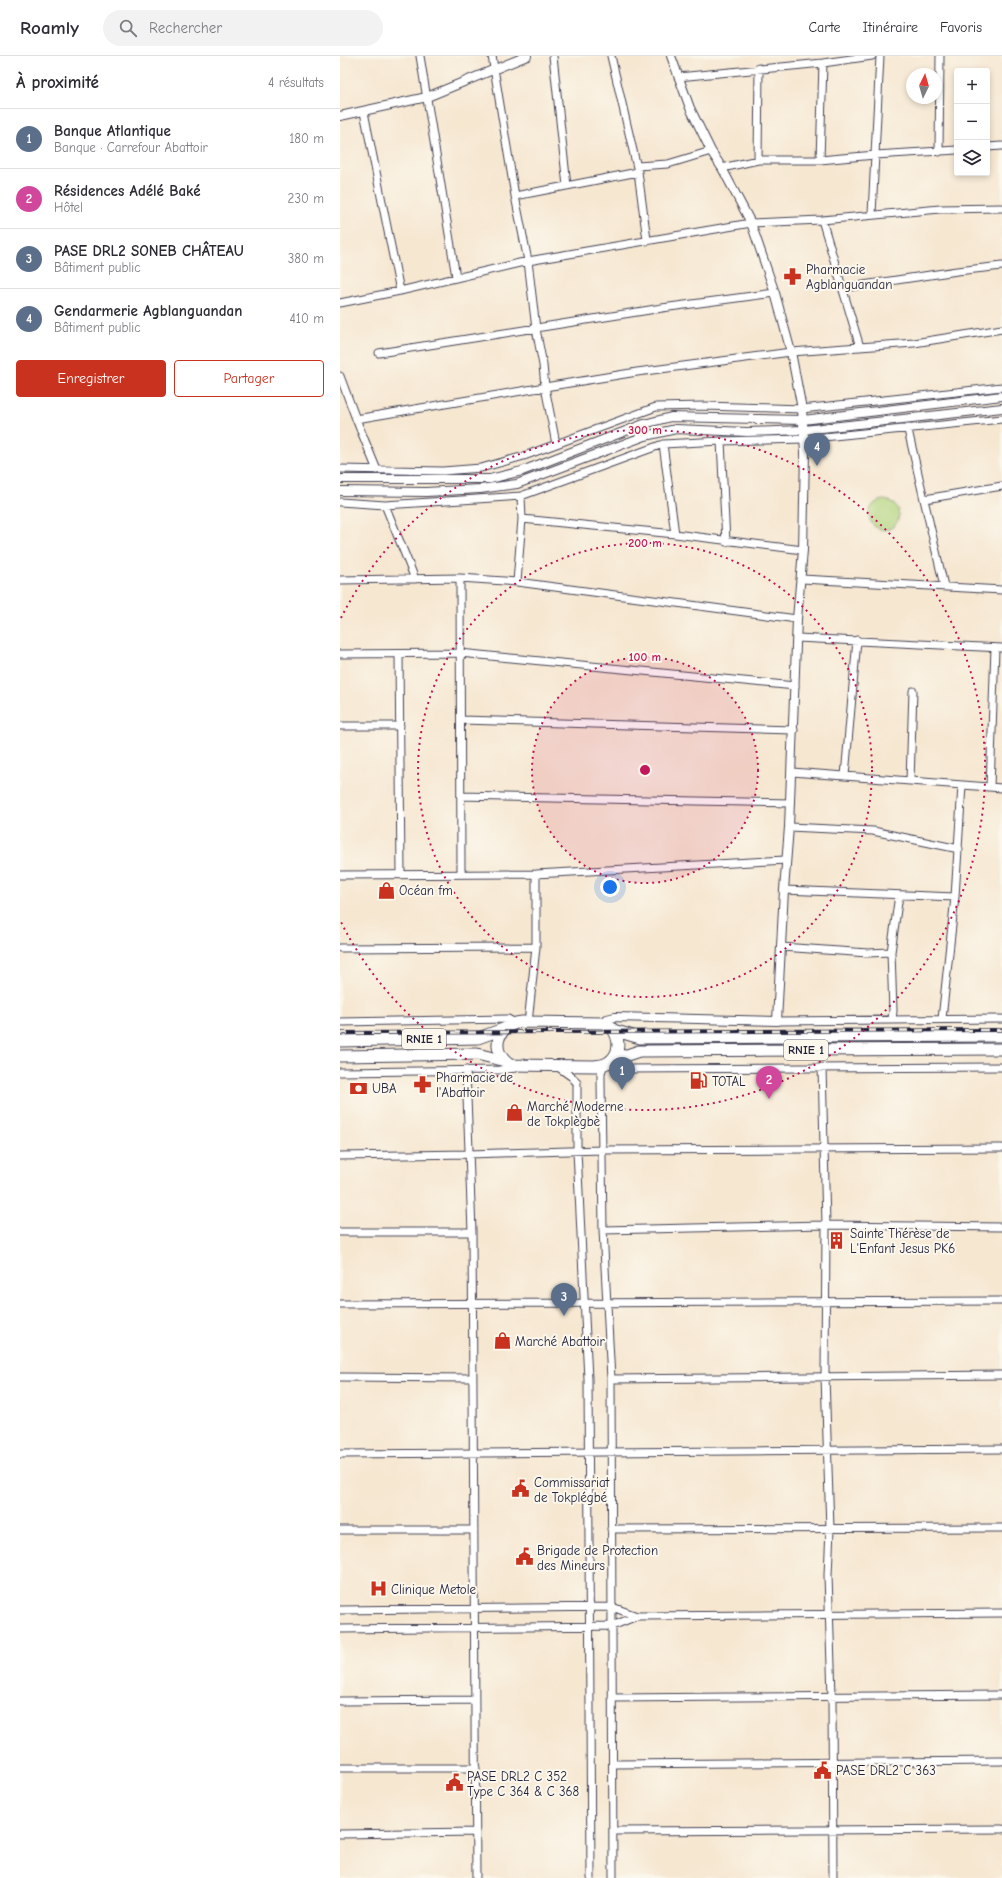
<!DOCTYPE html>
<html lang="fr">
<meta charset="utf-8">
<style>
:root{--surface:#fff;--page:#f2f2f3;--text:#2b2b33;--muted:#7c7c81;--line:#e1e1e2;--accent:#c8321e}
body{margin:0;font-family:"Comic Neue",sans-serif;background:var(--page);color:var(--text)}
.controls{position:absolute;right:12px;top:12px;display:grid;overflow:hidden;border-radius:4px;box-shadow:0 2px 6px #0003}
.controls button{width:36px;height:36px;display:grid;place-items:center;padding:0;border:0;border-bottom:1px solid var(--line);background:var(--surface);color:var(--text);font:20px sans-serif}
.compass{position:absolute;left:566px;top:12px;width:36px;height:36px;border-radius:50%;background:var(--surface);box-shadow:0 2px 6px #0003;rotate:5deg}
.you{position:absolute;left:270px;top:831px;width:14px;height:14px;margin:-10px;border:3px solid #fff;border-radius:50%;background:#1a73e8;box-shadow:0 0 0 6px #1a73e833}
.badge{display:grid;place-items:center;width:26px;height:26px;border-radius:50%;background:var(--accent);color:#fff;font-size:13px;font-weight:700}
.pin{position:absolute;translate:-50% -33px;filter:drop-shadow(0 1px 2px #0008)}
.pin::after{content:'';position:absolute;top:21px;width:14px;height:12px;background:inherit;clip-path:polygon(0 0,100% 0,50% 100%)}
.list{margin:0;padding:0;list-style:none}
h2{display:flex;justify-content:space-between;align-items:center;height:52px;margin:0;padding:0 16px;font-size:17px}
h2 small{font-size:13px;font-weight:400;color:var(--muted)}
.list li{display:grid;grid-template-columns:26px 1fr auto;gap:12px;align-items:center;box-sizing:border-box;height:60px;padding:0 16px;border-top:1px solid var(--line)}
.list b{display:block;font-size:15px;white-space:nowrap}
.list p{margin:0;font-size:13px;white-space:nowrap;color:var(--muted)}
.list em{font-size:13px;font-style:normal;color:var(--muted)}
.actions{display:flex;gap:8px;padding:12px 16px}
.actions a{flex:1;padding:9px 0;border:1px solid var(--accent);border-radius:4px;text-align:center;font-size:14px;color:var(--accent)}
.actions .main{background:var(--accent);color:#fff}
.icon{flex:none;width:22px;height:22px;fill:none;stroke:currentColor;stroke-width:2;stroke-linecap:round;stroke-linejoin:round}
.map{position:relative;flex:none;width:662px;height:1822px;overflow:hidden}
header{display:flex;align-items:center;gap:24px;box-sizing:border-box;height:56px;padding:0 20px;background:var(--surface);border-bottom:1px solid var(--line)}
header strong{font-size:19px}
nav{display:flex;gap:22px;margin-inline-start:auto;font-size:14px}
.search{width:280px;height:36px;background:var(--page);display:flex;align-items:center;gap:10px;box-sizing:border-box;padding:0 14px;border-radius:22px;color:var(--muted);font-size:15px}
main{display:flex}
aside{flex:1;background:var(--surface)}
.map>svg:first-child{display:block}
.green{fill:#b1d37c;stroke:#6a7a5c}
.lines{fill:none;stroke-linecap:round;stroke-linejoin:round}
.minor-casing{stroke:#424052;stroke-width:9}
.tertiary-casing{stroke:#424052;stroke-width:10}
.trunk-casing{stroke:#424052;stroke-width:13}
.minor{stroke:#fff;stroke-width:7}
.tertiary{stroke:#fff;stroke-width:8}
.trunk{stroke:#fff;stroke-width:11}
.rail-casing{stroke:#22223b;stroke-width:4}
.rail{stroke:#fbf7ec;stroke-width:2.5;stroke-dasharray:8;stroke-linecap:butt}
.ring{fill:none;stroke:#c2185b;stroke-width:2;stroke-dasharray:2 4}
.labels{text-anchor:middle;stroke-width:4;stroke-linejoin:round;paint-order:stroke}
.shield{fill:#fbf7ec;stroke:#636270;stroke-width:1}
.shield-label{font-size:12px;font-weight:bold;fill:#22223b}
.poi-label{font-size:13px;fill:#22223b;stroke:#fbf7ec;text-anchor:start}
.centre{fill:#c2185b;stroke:#fbf7ec;stroke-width:2}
.ring-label{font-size:12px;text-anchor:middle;font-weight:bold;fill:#c2185b;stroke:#fbf7ec;stroke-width:4;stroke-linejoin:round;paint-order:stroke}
</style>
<header>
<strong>Roamly</strong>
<div class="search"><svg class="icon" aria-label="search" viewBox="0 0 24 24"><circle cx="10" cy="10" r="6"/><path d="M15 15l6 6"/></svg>Rechercher</div>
<nav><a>Carte</a><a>Itinéraire</a><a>Favoris</a></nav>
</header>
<main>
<aside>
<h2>À proximité<small>4 résultats</small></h2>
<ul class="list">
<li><span class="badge" style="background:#5c6f8a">1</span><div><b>Banque Atlantique</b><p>Banque · Carrefour Abattoir</p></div><em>180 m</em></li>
<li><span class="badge" style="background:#d1479c">2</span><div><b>Résidences Adélé Baké</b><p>Hôtel</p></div><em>230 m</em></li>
<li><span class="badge" style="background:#5c6f8a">3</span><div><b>PASE DRL2 SONEB CHÂTEAU</b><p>Bâtiment public</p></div><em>380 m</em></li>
<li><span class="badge" style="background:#5c6f8a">4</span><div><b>Gendarmerie Agblanguandan</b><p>Bâtiment public</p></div><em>410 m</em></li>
</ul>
<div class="actions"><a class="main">Enregistrer</a><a>Partager</a></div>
</aside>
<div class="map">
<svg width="662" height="1822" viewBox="0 0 662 1822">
<rect width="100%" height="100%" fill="#fbf7ec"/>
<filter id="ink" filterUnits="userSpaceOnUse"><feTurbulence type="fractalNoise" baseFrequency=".025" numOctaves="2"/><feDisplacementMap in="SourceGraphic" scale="8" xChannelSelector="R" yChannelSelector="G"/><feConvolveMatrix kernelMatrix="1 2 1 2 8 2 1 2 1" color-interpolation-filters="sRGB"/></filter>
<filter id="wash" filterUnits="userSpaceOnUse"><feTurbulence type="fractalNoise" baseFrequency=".012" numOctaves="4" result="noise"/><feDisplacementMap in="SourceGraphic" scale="16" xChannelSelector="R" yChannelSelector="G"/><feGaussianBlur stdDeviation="0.9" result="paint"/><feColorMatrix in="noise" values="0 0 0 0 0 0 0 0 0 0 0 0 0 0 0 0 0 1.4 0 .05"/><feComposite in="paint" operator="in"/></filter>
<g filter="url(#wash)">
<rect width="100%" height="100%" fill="#f6e7d1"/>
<!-- green -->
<path class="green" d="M529 459a15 15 0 1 1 30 0a15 15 0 1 1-30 0Z"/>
</g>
<g filter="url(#ink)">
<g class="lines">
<defs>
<path id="minor" d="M80 0 116 221
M213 0 227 130
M271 0 298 116 307 184
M338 21 483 7 532 0
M24 56 60 235
M647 91 662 90
M599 96 600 0
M418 104 419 12
M480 104 483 7
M297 110 328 108 371 95
M382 112 418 104H480L535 99 617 94
M175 140 298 116
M532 158 540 0
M482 164 520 291
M503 232 617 215 662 210
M0 247 60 235 188 205 411 167 482 164 600 153 662 152
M39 297 322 252 435 237
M0 320 16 363 37 414
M16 363 205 331 203 309 196 273 188 205 175 140 152 0
M568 374 604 530
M381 385 386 486
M216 388 205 331 297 316 451 296 574 287 662 273
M323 388 335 478
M0 413 103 415 141 412 184 400 316 351 365 350 462 353 662 331
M585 443 662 430
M0 446 45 449 181 440 323 388 381 385 464 383 662 363
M45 449 75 523
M182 463 335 478 463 494
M120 522 121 818
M462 523 662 534
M0 524 120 522 177 526 457 563
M177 526 182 463 181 440
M457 582 662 592
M0 598 120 597 455 630
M59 598 61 819
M121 664 454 674
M0 670H60
M452 716 662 732
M505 720 517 584
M570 725 573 635
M650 731 655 592
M121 740 450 747
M449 771 533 775 619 793
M0 819 196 818 446 804
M444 834 615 841
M441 891 528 897 551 896 559 839
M0 892 196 891
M551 896 553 955 552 963
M602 963 615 841 622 729
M437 965 662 963
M0 966 168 963 175 967
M188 967 196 891V818
M268 1007 277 1012 283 1013 662 1011
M264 1008 261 1017V1026L263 1174 271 1323 273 1822
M218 1011 232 1021 237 1027V1095L248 1323 251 1822
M482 1011 486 1169 485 1320 490 1473 488 1519 492 1640 493 1822
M126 1014 132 1176 136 1822
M0 1016 159 1014 176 1012
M0 1100 129 1098 262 1094 662 1092
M263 1174 486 1169 662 1171
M0 1176H132
M0 1248 662 1245
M0 1321 133 1322
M271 1323 662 1319
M0 1398 662 1393
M271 1473 662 1472
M0 1474H134
M0 1554 272 1551 297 1560 662 1557
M0 1573 272 1570 297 1560
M272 1642 662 1639
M0 1645 135 1644
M273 1708 662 1705
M0 1712H136
M273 1775 662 1773
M0 1778 136 1776"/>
<path id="tertiary" d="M0 60 87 41 187 0
M0 423H150L182 415 304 368 331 361 463 364 662 340
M0 435 86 436 140 433 177 428 305 380 336 373 407 376 464 374 662 352
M262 967 267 963 275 961 437 965 444 834 449 771 457 563 463 494 465 396 462 353 451 296 435 237 411 167 382 112 371 95 350 52 331 0"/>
<path id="trunk" d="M182 966 265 967C279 974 283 995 270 1005 266 1009 261 1009 255 1010L170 1009C149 995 157 968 182 966Z
M273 974 300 982 662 980
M0 985 138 982 166 972
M0 1000 137 998 165 1005
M272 1004 299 995 662 993"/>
</defs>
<!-- minor casing -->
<use href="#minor" class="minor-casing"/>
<!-- tertiary casing -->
<use href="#tertiary" class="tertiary-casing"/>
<!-- trunk casing -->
<use href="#trunk" class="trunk-casing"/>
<!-- minor -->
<use href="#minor" class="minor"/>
<!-- tertiary -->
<use href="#tertiary" class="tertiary"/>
<!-- trunk -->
<use href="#trunk" class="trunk"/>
<defs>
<path id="rail" d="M0 977 662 974"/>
</defs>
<!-- rail casing -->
<use href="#rail" class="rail-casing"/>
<!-- rail -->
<use href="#rail" class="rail"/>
</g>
</g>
<!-- distance rings -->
<circle cx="305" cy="714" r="113" fill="#c2185b" fill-opacity=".12"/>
<g class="ring">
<circle cx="305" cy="714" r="113"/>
<circle cx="305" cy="714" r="227"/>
<path d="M1 562A340 340 0 1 1 1 866"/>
</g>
<!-- icons -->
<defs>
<symbol id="pharmacy-bare" viewBox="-9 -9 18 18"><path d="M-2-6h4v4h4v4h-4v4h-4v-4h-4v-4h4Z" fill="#c8321e" stroke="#fbf7ec" stroke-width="2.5" paint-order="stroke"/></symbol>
<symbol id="shop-bare" viewBox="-9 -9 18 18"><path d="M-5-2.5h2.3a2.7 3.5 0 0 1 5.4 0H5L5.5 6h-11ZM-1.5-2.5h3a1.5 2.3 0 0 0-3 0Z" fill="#c8321e" stroke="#fbf7ec" stroke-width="2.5" paint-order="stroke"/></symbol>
<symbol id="fuel-bare" viewBox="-9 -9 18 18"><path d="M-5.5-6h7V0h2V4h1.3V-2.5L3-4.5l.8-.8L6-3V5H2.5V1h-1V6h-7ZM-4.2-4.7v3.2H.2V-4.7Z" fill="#c8321e" stroke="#fbf7ec" stroke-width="2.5" paint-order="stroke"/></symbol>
<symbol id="bank-bare" viewBox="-9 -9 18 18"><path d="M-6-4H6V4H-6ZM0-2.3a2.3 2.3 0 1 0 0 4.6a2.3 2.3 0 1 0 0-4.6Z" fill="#c8321e" stroke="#fbf7ec" stroke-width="2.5" paint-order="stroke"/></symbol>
<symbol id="building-bare" viewBox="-9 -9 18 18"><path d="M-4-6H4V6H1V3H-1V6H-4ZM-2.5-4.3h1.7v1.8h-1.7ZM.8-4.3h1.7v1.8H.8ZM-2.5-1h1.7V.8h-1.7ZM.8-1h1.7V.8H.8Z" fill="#c8321e" stroke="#fbf7ec" stroke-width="2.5" paint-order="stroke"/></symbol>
<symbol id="civic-bare" viewBox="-9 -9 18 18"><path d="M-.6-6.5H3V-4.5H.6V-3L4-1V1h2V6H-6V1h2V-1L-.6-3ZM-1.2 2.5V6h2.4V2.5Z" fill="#c8321e" stroke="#fbf7ec" stroke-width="2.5" paint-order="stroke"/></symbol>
<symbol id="hospital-bare" viewBox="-9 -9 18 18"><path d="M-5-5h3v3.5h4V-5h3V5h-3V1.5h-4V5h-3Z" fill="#c8321e" stroke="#fbf7ec" stroke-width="2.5" paint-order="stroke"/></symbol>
</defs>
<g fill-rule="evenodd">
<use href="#pharmacy-bare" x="440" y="208" width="25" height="25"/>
<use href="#shop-bare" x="34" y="822" width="25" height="25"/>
<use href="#fuel-bare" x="346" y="1012" width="25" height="25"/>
<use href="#pharmacy-bare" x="70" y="1016" width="25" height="25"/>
<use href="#bank-bare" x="6" y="1020" width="25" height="25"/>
<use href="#shop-bare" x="162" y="1044" width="25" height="25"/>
<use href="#building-bare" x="484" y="1172" width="25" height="25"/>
<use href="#shop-bare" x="150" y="1272" width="25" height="25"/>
<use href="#civic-bare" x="168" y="1420" width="25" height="25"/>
<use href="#civic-bare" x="172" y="1488" width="25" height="25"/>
<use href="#hospital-bare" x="26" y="1520" width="25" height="25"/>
<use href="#civic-bare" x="470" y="1702" width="25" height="25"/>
<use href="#civic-bare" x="102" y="1714" width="25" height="25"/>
</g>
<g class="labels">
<!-- shield labels -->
<g class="shield">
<rect x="62" y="973" width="44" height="20" rx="3"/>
<rect x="444" y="984" width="44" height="20" rx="3"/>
</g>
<g class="shield-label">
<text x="84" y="987">RNIE 1</text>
<text x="466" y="998">RNIE 1</text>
</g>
<!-- poi labels -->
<g class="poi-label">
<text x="466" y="218">Pharmacie<tspan x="466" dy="15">Agblanguandan</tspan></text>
<text x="59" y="839">Océan fm</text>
<text x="96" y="1026">Pharmacie de<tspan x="96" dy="15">l'Abattoir</tspan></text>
<text x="372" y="1030">TOTAL</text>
<text x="32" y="1037">UBA</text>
<text x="187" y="1055">Marché Moderne<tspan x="187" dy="15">de Tokplègbè</tspan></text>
<text x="510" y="1182">Sainte Thérèse de<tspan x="510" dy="15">L'Enfant Jesus PK6</tspan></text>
<text x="175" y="1290">Marché Abattoir</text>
<text x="194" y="1431">Commissariat<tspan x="194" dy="15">de Tokplégbé</tspan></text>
<text x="197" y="1499">Brigade de Protection<tspan x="197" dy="15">des Mineurs</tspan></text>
<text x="51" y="1538">Clinique Metole</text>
<text x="496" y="1719">PASE DRL2 C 363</text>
<text x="127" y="1725">PASE DRL2 C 352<tspan x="127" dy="15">Type C 364 &amp; C 368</tspan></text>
</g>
</g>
<circle cx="305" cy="714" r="6" class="centre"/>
<g class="ring-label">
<text x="305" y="378">300 m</text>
<text x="305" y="491">200 m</text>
<text x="305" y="605">100 m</text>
</g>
</svg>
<div class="controls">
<button>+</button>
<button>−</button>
<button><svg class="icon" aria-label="layers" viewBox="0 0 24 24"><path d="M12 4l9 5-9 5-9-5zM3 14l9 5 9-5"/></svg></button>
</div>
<svg class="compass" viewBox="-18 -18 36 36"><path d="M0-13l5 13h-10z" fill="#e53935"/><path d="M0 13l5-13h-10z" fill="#7c7c81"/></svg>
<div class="you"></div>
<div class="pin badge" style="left:282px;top:1034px;background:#5c6f8a">1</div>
<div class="pin badge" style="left:429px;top:1043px;background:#d1479c">2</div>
<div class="pin badge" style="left:224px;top:1260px;background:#5c6f8a">3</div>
<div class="pin badge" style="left:477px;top:410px;background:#5c6f8a">4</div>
</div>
</main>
